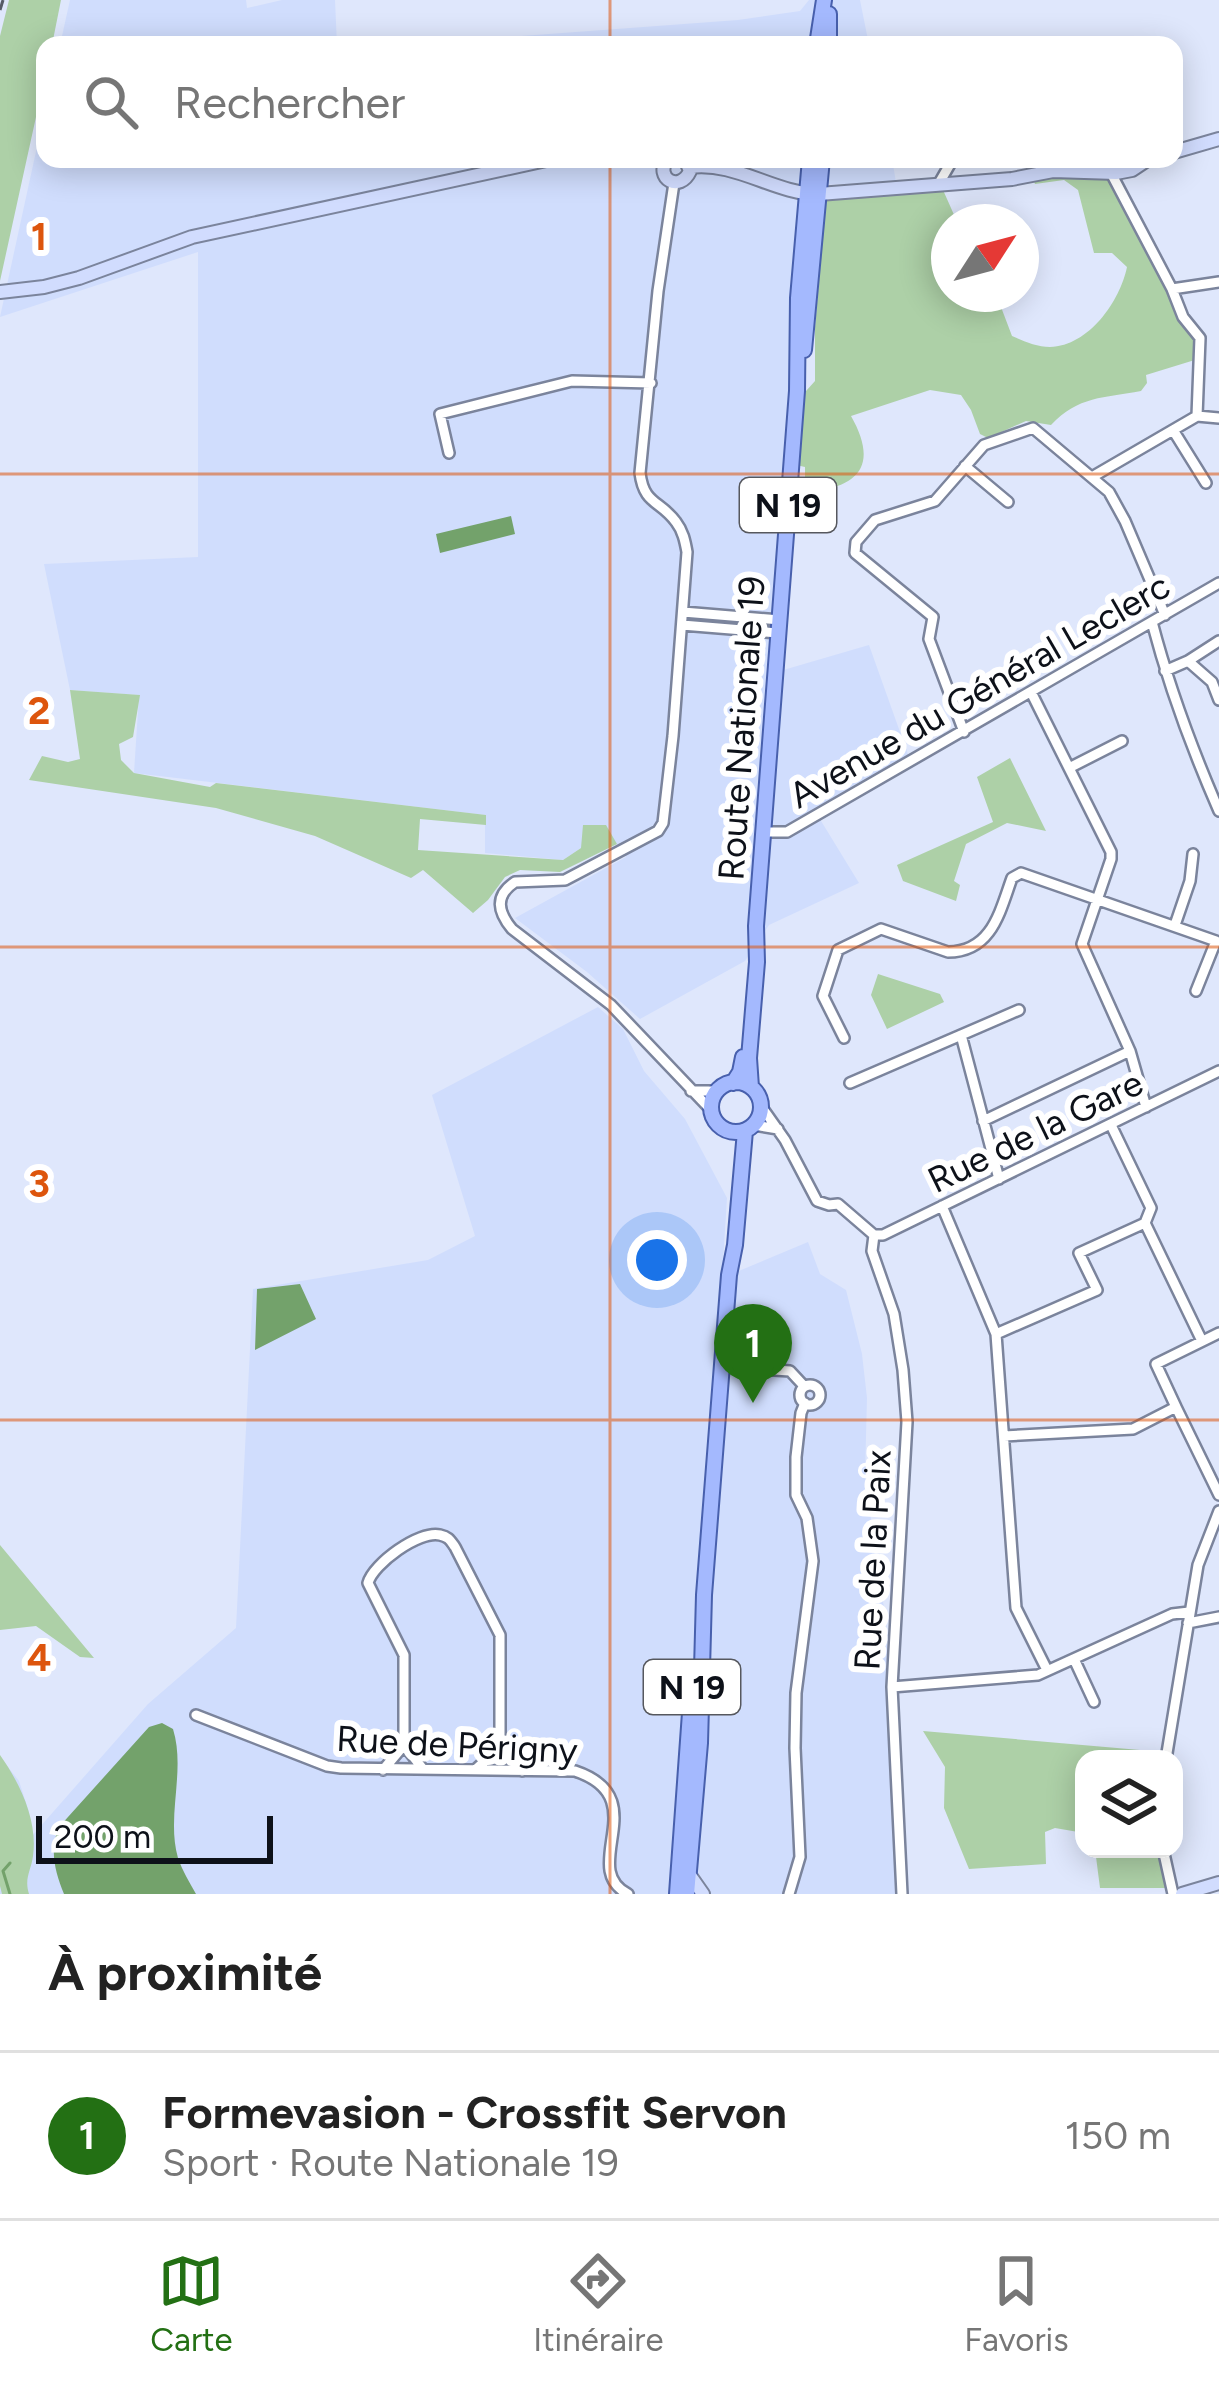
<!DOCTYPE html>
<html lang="fr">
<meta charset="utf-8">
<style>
:root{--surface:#fff;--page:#f2f2f2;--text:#222;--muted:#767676;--line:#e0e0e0;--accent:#237014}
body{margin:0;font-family:Figtree,sans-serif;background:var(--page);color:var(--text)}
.controls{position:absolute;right:36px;bottom:36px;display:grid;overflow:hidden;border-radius:24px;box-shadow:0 6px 30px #0003}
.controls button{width:108px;height:108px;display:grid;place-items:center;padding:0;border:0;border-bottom:3px solid var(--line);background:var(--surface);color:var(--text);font:60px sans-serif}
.compass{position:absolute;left:931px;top:204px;width:108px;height:108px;border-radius:50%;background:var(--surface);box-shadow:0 6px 30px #0003;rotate:54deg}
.scale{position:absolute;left:36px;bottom:30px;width:237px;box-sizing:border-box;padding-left:12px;border:6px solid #0d1119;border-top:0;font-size:33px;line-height:42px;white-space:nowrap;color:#0d1119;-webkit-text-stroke:9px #fff;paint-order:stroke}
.you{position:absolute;left:657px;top:1260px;width:42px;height:42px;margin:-30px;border:9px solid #fff;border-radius:50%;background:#1a73e8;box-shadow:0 0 0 18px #1a73e833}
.badge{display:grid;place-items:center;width:78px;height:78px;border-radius:50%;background:var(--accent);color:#fff;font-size:39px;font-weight:700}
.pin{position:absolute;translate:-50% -99px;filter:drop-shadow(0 3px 6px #0008)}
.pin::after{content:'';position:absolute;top:63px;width:42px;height:36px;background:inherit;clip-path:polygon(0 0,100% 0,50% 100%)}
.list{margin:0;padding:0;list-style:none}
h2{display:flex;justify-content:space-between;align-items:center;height:156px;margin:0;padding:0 48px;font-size:51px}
h2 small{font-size:39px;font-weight:400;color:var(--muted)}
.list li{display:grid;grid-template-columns:78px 1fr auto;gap:36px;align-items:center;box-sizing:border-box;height:168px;padding:0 48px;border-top:3px solid var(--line)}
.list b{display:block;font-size:45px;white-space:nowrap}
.list p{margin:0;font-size:39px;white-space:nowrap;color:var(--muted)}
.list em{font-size:39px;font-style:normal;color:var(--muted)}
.icon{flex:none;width:66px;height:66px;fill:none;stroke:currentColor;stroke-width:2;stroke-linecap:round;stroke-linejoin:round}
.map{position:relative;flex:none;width:1219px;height:1894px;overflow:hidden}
.search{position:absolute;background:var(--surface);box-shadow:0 6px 30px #0003;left:36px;right:36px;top:36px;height:132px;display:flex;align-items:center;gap:30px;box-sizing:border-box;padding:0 42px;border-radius:24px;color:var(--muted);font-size:45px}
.sheet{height:324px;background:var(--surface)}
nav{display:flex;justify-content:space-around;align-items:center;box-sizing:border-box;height:168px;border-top:3px solid var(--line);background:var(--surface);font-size:33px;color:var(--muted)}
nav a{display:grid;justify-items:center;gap:6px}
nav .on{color:var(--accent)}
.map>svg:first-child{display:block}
.built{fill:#d0ddfd}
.green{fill:#add0a7}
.water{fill:#73a26b}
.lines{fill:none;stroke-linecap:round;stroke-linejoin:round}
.stream{stroke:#73a26b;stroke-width:3}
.street-casing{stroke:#7b849c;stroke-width:14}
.secondary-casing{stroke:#7b849c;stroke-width:16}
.primary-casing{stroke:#4860ad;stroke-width:18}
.street{stroke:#fff;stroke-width:9}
.secondary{stroke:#d1dcfe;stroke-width:12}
.primary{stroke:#a4b9fe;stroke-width:14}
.rail{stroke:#565b68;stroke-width:3;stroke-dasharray:21 21;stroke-linecap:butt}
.grid{fill:none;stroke:#dd550d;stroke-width:3;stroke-opacity:0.55}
.labels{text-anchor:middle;stroke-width:12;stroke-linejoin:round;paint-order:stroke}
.shield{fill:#fff;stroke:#56585e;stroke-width:3}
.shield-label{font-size:33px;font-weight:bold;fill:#0d1119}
.street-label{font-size:36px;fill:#0d1119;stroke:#fff}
.grid-label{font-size:39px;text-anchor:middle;font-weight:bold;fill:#dd550d;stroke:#fff;stroke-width:12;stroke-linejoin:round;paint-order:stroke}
</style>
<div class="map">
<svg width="1219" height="1894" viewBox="0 0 1219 1894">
<rect width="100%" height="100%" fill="#dfe7fc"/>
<!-- built -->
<path class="built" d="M70 0H246L247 8 282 0H335L337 45H60Z
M809 0H860L869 45H398L738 20 800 11Z
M45 110V159H892L896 182 799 186 773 673 869 645 910 760 818 816 859 883 769 925 745 961 640 1019 587 972 515 918 626 857 617 844 581 848 563 860 485 853V815L134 773 139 695 70 690 44 564 198 557V252L0 317Z
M598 1007 623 1029 644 1071 685 1119 727 1198 722 1278 808 1242 820 1274 846 1290 862 1354 867 1398 865 1475 874 1541 875 1568 886 1615 896 1894H0V1757L19 1781 29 1812 32 1836 148 1704 236 1628 253 1289 428 1260 475 1236 432 1095Z"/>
<!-- green -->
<path class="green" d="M9 0H61L52 45H45V76L0 281V36Z
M1052 175 1107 177 1200 343 1198 359 1146 375 1147 383 1141 391C1104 398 1078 396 1051 425L1026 421 988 438 980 434 971 410 961 395 930 390 851 416C875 458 866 485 815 491L805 481V467L796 465 798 400 815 381V327L826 199 943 190 955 217 961 222H949V294H1002L1001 307 1012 336C1024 341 1037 347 1050 347 1089 346 1120 301 1127 267L1112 253H1094L1078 190 1064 180 1035 184 1033 179Z
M70 690 140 695 133 737 119 744 121 760 134 773 210 787 216 783 486 815V825L420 819 418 850 563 860 581 848 583 825H606L617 844 560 872 520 870 505 877 488 900 473 913 423 870 411 878 315 836 216 808 29 780 42 756 68 762 80 759Z
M1010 758 1046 831 1007 823 966 844 954 881 960 885 956 901 903 881 897 865 993 822 977 777Z
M878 974 940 994 944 1002 887 1029 871 995Z
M0 1545 94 1658 80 1657 36 1626 0 1630Z
M923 1731 1163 1752 1162 1759H1084V1833L1055 1828 1045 1832 1046 1864 969 1869 944 1808 945 1767Z
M0 1755C20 1783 38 1821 33 1856 31 1871 24 1878 29 1894H2L0 1886Z
M1095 1849H1158L1166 1888H1100Z"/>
<!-- water -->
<path class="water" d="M511 516 515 534 440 553 436 534Z
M300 1284 316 1319 255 1350 257 1289Z
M162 1723 173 1729C186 1771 166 1816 178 1858 182 1870 190 1883 196 1894H64C55 1872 49 1850 59 1827L149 1727Z"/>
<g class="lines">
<!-- stream -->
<path class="stream" d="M10 1863 3 1871 10 1894"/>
<defs>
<path id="street" d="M1111 169V173L1172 289 1183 317 1200 338 1197 416
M674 183 658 291 640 473C644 505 660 500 676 522 683 531 685 541 687 552L673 736 663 823 658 831 565 880 515 882C494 896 498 912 512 929L611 1005 712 1111
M938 185 953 159
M1172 289 1219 282
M1197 416 1219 418
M1173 430 1206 483
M449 453 440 414 572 381 651 383
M965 466 1008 502
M1092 477 1197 416
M683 612 780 620
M1152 622C1169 687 1192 749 1219 811
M682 625 778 633
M1188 661 1212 682 1219 700
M1165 671 1188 661 1219 641
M1031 692 1111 852V859L1082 944 1130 1051 1146 1107
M964 732 929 639 933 617 855 553 856 542 875 520 935 501 984 445 1033 428 1109 492 1125 521 1165 615
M1069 768 1122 741
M764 832H787L1219 583
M1175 925 1190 881 1193 854
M961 1035 999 1179
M844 1038 823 996 838 950 881 929 948 952C992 952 1000 911 1012 878L1021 873 1216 941 1196 991
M850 1083 1019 1010
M691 1091H717
M761 1106 785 1140 817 1201 829 1205 838 1204 874 1235
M983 1121 1130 1051
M754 1125 778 1129
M1111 1125 1151 1208 1145 1223 1202 1341
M942 1206 996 1334 1016 1608 1047 1670
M874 1235 872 1251 894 1314 903 1370 907 1422 892 1687 902 1894
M874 1235H883L1219 1071
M996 1334 1097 1290 1079 1253 1145 1223
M745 1368 790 1371 804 1386
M800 1395a10 10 0 1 1 20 0a10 10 0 1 1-20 0Z
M1176 1407 1219 1495
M1004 1436 1133 1429 1176 1407 1156 1364 1219 1333
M1188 1623 1219 1617
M1074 1659 1094 1702
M892 1687 1038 1675 1172 1614 1189 1612
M196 1715 327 1766 341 1768 575 1771C656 1798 577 1868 628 1894
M404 1745 423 1769
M1166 1759 1198 1565 1219 1511
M383 1770 404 1745V1655L368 1583C373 1564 419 1530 440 1535 449 1537 450 1540 455 1547L500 1635V1747L522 1771
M475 1770 500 1747
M1163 1849 1173 1894
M789 1894 800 1857 795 1748 796 1693 813 1561 807 1518 796 1495V1457L801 1413 805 1403"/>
<path id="secondary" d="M1174 152 1219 139
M667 159C654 179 680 193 690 171L685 159
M1087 166 1145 161
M690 167C737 161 774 194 819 194L1012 179 1053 171 1116 173 1132 170 1147 160
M0 292 44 287 79 278 192 237 551 159
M689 1874 703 1894
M1182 1894 1219 1883"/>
<path id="primary" d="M829 14V45
M817 45 824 0
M804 350 822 159
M711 1107a25 25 0 1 1 50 0a25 25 0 1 1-50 0Z
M733 1083 740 1072 743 1057
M751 1087 749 1058 757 962 756 926 797 391 798 298 810 159
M677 1894 693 1671
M687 1894 700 1743 704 1595 729 1275 735 1245 745 1131"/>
</defs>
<!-- street casing -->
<use href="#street" class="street-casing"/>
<!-- secondary casing -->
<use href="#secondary" class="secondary-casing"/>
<!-- primary casing -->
<use href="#primary" class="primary-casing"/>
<!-- street -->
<use href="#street" class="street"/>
<!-- secondary -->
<use href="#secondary" class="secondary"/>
<!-- primary -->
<use href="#primary" class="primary"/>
<!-- rail -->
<path class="rail" d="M0 10 3 0"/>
</g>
<!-- grid -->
<path class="grid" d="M610 0V45M610 159V1894M0 474H1219M0 947H1219M0 1420H1219"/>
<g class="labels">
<!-- shield labels -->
<g class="shield">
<rect x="740" y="478" width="96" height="54" rx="9"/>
<rect x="644" y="1660" width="96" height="54" rx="9"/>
</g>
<g class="shield-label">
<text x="788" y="517">N 19</text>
<text x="692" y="1699">N 19</text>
</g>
<!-- street labels -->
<g class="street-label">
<text transform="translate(979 690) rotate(-30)" y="13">Avenue du Général Leclerc</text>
<text transform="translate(741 728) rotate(-86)" y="13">Route Nationale 19</text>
<text transform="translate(1035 1131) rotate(-26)" y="13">Rue de la Gare</text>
<text transform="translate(872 1560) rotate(-87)" y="13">Rue de la Paix</text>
<text transform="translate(457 1744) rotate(3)" y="13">Rue de Périgny</text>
</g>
</g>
<g class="grid-label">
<text x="39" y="250">1</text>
<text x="39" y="724">2</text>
<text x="39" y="1197">3</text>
<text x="39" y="1671">4</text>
</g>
</svg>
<div class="controls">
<button><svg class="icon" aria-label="layers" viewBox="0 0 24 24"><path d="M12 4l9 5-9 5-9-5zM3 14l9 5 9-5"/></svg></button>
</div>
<svg class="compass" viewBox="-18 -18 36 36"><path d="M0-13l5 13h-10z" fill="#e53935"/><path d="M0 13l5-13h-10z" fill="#767676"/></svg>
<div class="scale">200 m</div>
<div class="you"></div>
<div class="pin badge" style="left:753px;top:1403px">1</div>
<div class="search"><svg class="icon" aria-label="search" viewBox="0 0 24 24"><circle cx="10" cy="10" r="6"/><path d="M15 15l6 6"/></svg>Rechercher</div>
</div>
<section class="sheet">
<h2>À proximité<small></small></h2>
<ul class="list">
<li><span class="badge">1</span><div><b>Formevasion - Crossfit Servon</b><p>Sport · Route Nationale 19</p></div><em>150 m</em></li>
</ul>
</section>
<nav>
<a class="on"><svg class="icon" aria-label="map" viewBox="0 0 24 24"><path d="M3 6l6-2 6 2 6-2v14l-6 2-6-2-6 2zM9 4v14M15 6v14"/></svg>Carte</a>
<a><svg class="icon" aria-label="directions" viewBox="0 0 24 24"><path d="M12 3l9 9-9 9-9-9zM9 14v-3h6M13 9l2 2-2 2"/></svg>Itinéraire</a>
<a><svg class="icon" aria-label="saved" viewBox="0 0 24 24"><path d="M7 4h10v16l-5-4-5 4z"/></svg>Favoris</a>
</nav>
